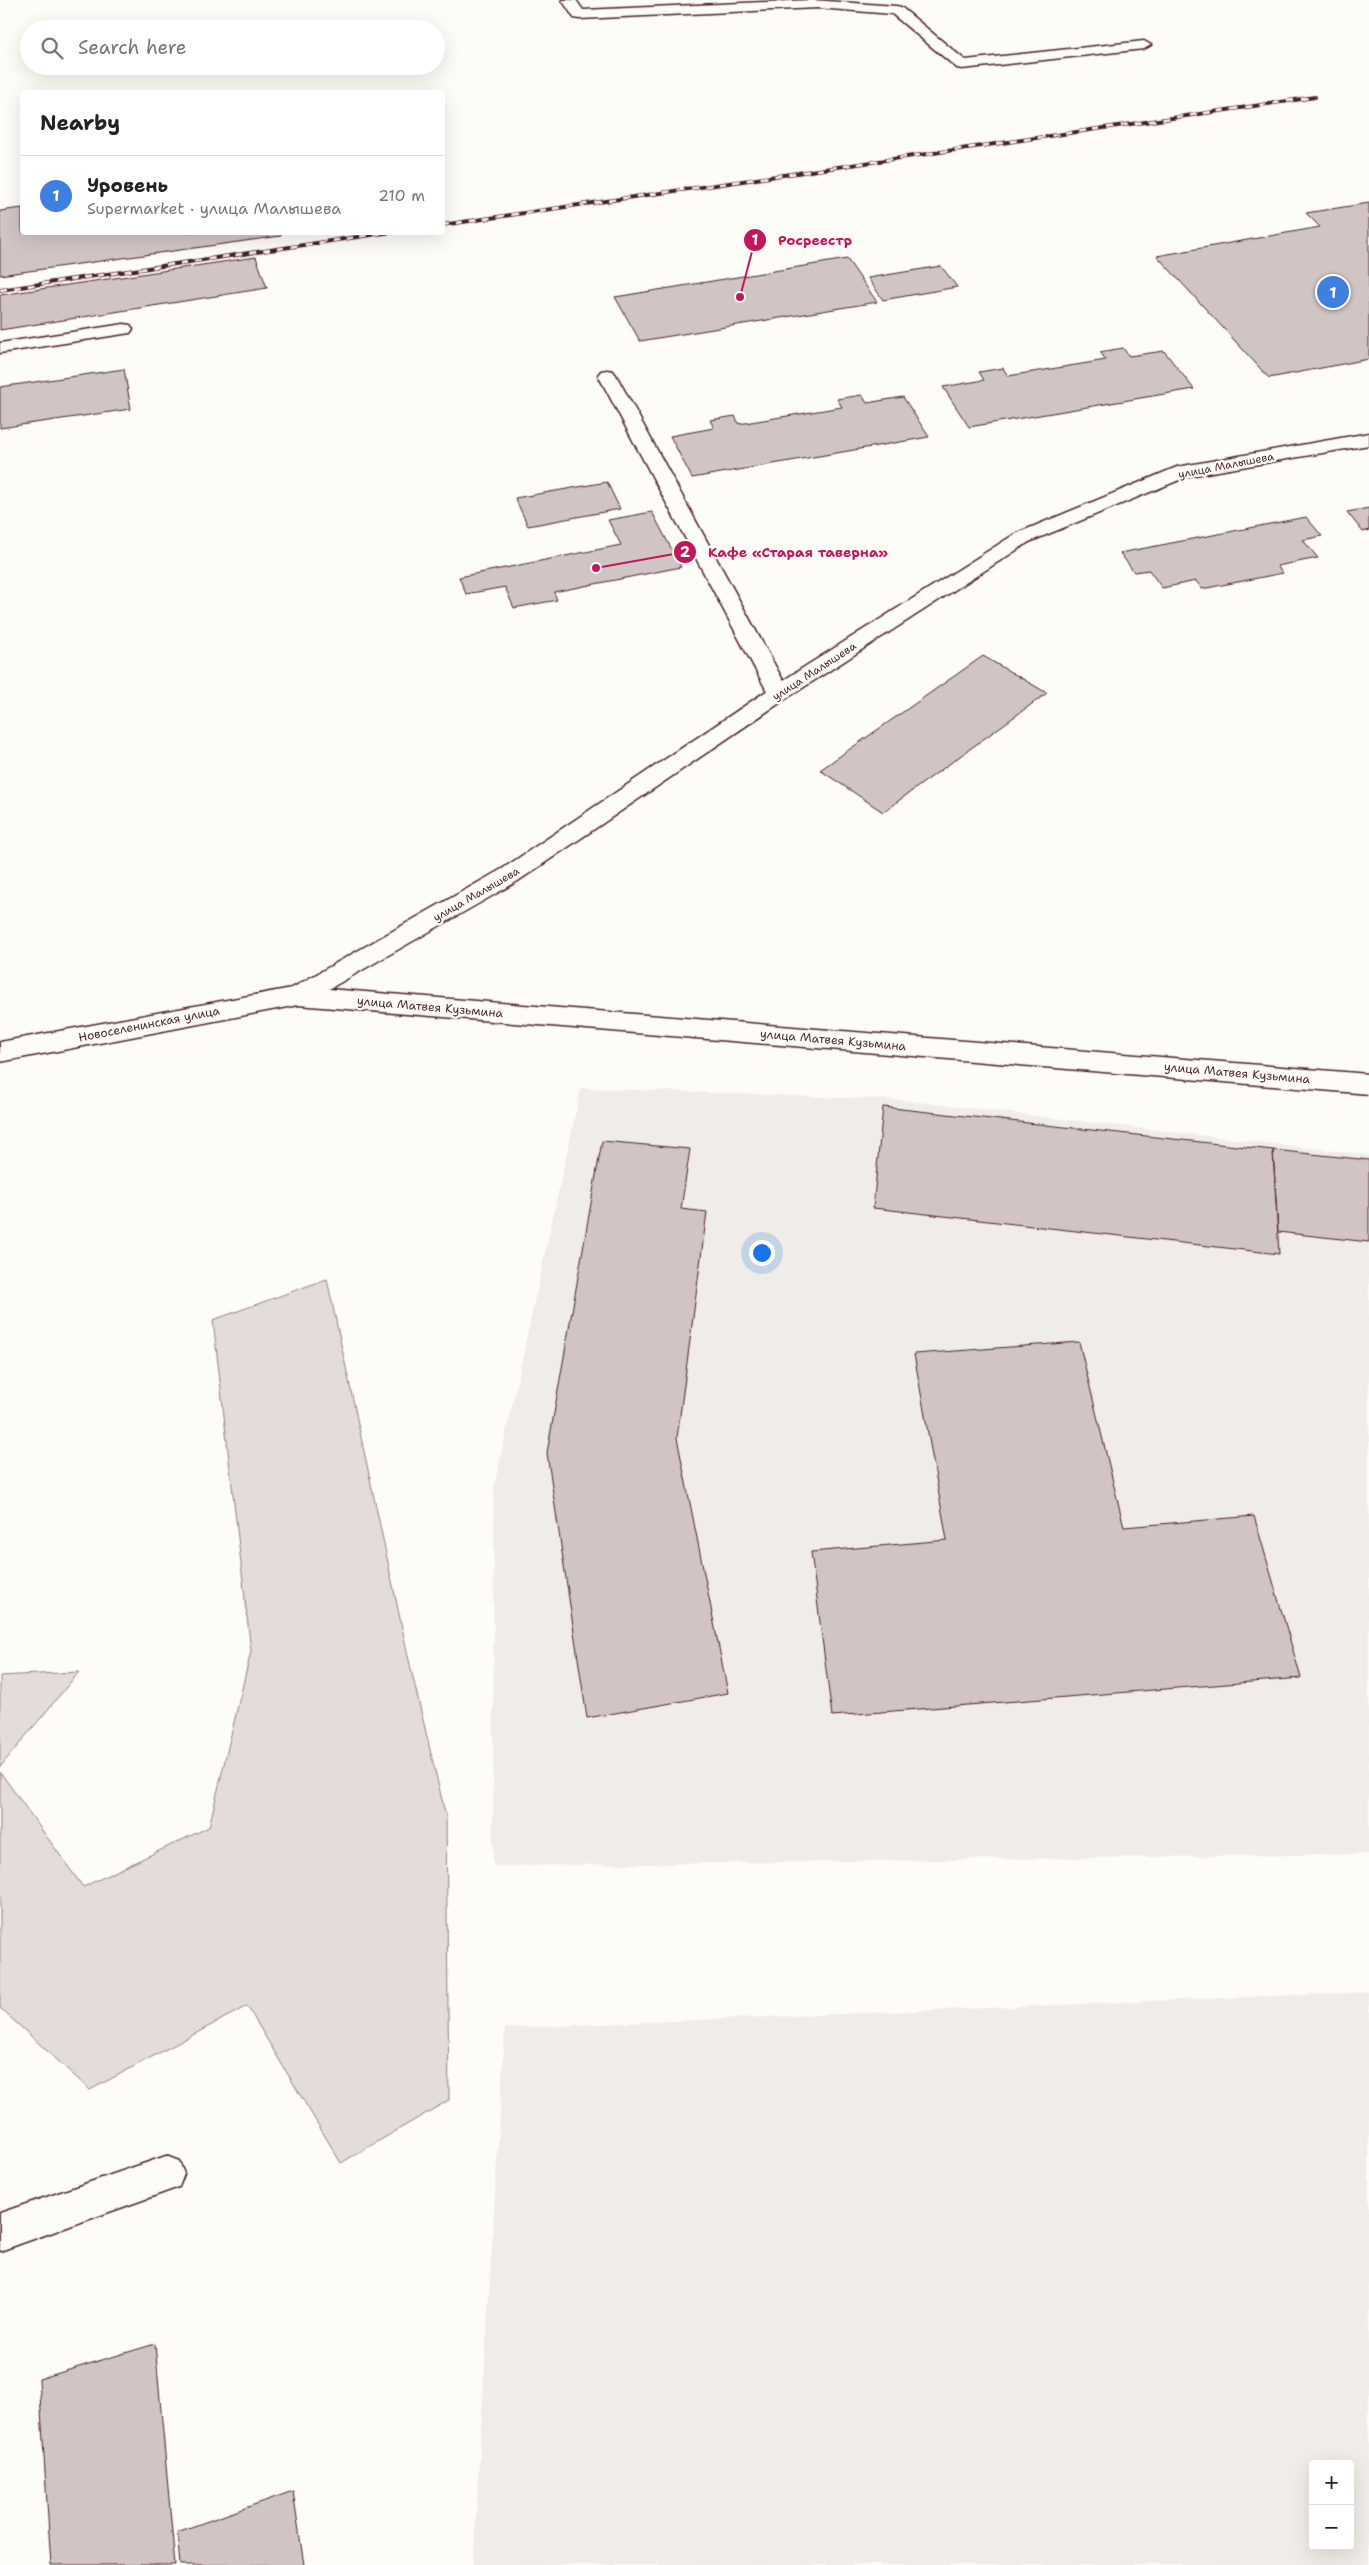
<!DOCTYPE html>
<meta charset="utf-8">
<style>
:root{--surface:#fff;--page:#f2f2f2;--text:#222;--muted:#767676;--line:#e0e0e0;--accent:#1f6fb2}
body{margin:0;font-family:"Shantell Sans",sans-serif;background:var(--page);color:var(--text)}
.controls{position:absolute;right:15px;bottom:15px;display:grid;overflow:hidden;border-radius:5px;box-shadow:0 5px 20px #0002}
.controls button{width:45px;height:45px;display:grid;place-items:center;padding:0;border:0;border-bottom:1px solid var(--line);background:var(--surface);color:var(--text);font:25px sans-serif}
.you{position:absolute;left:761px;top:1252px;width:18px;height:18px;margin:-12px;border:4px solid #fff;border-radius:50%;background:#1a73e8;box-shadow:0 0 0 8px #1a73e833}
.badge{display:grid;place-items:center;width:32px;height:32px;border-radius:50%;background:var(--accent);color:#fff;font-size:16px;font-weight:700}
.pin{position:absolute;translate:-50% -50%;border:2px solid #fff;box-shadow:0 1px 5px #0006}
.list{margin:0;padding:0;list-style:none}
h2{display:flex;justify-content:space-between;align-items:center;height:65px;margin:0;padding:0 20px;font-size:21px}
h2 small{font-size:16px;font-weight:400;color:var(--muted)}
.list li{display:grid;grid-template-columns:32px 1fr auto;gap:15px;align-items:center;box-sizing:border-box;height:80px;padding:0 20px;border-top:1px solid var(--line)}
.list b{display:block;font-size:19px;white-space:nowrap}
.list p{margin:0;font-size:16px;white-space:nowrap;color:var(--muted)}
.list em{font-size:16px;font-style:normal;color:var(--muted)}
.icon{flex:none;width:28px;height:28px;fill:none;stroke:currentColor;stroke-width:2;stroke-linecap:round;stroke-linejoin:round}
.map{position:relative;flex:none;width:1369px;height:2565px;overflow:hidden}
.search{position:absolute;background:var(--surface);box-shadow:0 5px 20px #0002;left:20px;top:20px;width:425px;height:55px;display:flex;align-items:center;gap:12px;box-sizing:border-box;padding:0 18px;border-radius:28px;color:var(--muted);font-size:19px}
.panel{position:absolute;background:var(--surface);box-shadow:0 5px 20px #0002;left:20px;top:90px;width:425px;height:145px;border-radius:5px}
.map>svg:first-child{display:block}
.built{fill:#f0ece8;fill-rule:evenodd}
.green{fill:#e3dcda;stroke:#967e82}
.building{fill:#d0c5c4;stroke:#4a1f2b}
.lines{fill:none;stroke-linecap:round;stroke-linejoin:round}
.lane-casing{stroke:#4a1f2b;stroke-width:3}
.street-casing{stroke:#4a1f2b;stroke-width:3}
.secondary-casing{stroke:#4a1f2b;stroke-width:3}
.lane{fill:#fdfcf7;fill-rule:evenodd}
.street{fill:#fdfcf7;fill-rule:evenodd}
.secondary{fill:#fdfcf7;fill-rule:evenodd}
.rail-casing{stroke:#4a1f2b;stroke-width:4}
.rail{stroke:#fdfcf7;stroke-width:2.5;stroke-dasharray:7;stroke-linecap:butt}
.labels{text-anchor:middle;stroke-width:4.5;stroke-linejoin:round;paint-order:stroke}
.far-street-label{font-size:11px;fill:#4a1f2b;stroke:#fdfcf7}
.street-label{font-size:12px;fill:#4a1f2b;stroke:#fdfcf7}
.leader{fill:none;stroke:#c2185b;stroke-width:2}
.callout-dot{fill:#c2185b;stroke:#fdfcf7;stroke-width:2}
.mark-label{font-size:15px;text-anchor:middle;font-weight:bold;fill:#fff}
.callout-label{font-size:14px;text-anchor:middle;font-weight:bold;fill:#c2185b;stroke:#fdfcf7;stroke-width:4.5;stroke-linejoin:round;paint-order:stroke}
</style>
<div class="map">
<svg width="1369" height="2565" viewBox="0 0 1369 2565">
<rect width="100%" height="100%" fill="#fdfcf7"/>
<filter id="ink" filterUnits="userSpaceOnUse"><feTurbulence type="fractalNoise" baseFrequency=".02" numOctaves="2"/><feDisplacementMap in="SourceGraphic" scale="10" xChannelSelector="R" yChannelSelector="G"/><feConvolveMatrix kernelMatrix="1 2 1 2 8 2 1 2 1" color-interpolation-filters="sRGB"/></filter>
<g filter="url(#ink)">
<!-- built -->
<path class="built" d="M581 1088 900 1100 1369 1155V1854L493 1866 494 1488Z
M1369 1992V2565H473L505 2028ZM1313 2464H1350V2546H1313Z"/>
<!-- green -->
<path class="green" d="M327 1279 410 1665 446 1817 449 2100 341 2163 247 2006 90 2090 0 2008V1772L83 1887 209 1827 251 1651 213 1320Z
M79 1672 0 1767V1676Z"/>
<!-- building -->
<path class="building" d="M1369 203V359L1269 378 1157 256 1320 227 1306 213Z
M22 208V232H280L281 236 0 275V211Z
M256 257 267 288 0 330V295Z
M847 259 877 302 640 341 615 297Z
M941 266 957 287 883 300 868 278Z
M1123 348 1129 356 1164 351 1194 389 969 427 943 387 984 380 979 372 1003 368 1008 376 1106 360 1100 352Z
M124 369 131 409 0 428V387Z
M862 395 867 403 903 397 929 437 692 478 670 436 714 428 710 420 735 416 739 424 842 407 837 399Z
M607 482 620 509 528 526 515 498Z
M1369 508V530L1363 532 1347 512Z
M652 512 681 567 554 592 557 600 514 608 505 587 466 594 459 577 621 545 608 520Z
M1306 517 1322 536 1303 540 1318 558 1277 566 1283 573 1202 589 1196 581 1162 588 1149 570 1134 572 1120 553Z
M983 656 1047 693 883 812 820 770Z
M883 1107 1273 1150 1279 1254 873 1208Z
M602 1141 690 1149 681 1209 707 1212 677 1438 728 1693 587 1718 547 1453Z
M1273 1150 1369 1160V1242L1278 1232Z
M1079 1342 1124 1527 1254 1516 1301 1678 832 1716 811 1552 947 1540 914 1354Z
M155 2344 175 2565H51L39 2379Z
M293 2491 304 2565H180L177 2532Z"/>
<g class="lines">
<defs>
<path id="lane" d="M562 0H576L583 10 812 0 896 6 901 7 965 60 1144 41 1151 45 1144 49 962 69 957 68 892 14 818 8 579 19 574 18Z
M124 324 130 325 133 329 130 333 0 353V343Z
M607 370 613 371 616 375 790 693 787 698 779 700 771 698 768 693 598 375 601 371Z"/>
<path id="street" d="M166 2156 179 2161 184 2174 179 2187 0 2251V2213Z"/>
<path id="secondary" d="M1369 433V445L1189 476 1029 542 787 698 518 881 329 989 1369 1074V1094L298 1005 0 1062V1042L292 988 502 869 771 688 1015 534 1177 467Z"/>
</defs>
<!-- lane casing -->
<use href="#lane" class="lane-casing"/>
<!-- street casing -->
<use href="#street" class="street-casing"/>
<!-- secondary casing -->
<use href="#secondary" class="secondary-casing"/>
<!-- lane -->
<use href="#lane" class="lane"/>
<!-- street -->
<use href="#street" class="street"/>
<!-- secondary -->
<use href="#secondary" class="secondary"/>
<defs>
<path id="rail" d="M442 225 1315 97
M0 290 391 232"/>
</defs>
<!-- rail casing -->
<use href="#rail" class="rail-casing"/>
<!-- rail -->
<use href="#rail" class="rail"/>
</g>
</g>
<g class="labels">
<!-- far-street labels -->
<g class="far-street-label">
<text transform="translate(1226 465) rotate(-11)" y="4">улица Малышева</text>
<text transform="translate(814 671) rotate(-33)" y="4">улица Малышева</text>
<text transform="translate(476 894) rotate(-30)" y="4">улица Малышева</text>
</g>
<!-- street labels -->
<g class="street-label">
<text transform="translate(430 1007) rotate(5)" y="4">улица Матвея Кузьмина</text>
<text transform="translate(149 1024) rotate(-11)" y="4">Новоселенинская улица</text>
<text transform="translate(833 1040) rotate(5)" y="4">улица Матвея Кузьмина</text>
<text transform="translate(1237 1073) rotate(5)" y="4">улица Матвея Кузьмина</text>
</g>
</g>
<!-- callouts -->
<path class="leader" d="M740 297L755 240M596 568L685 552"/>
<g class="callout-dot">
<circle cx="740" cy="297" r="5"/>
<circle cx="596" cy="568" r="5"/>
<circle cx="755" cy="240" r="12"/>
<circle cx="685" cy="552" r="12"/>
</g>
<g class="mark-label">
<text x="755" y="245">1</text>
<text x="685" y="557">2</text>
</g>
<g class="callout-label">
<text x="815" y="245">Росреестр</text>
<text x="798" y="557">Кафе «Старая таверна»</text>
</g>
</svg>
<div class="controls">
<button>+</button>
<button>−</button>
</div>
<div class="you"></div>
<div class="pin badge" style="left:1333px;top:292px;background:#3f7fe0">1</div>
<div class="search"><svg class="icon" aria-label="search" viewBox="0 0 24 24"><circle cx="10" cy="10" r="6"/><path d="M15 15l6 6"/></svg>Search here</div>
<section class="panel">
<h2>Nearby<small></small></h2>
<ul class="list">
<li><span class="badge" style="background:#3f7fe0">1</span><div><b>Уровень</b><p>Supermarket · улица Малышева</p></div><em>210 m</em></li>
</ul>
</section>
</div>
